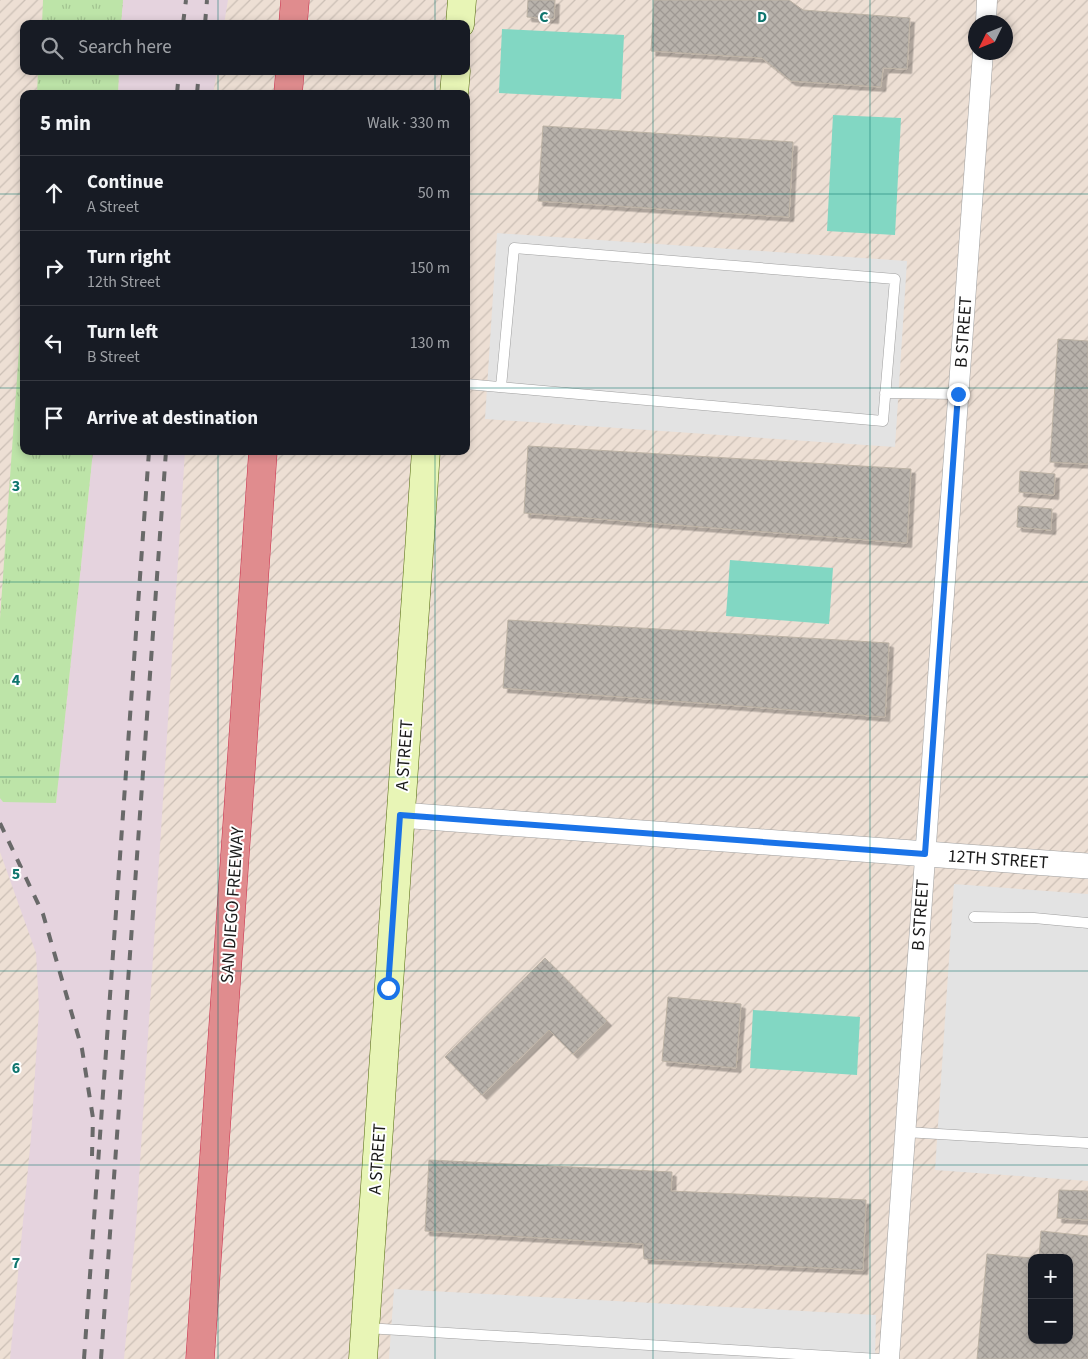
<!DOCTYPE html>
<meta charset="utf-8">
<style>
:root{--surface:#171b24;--page:#20242c;--text:#f1f3f6;--muted:#9ea1a6;--line:#363941}
body{margin:0;font-family:"Source Sans 3",sans-serif;background:var(--page);color:var(--text)}
.controls{position:absolute;right:15px;bottom:15px;display:grid;overflow:hidden;border-radius:10px;box-shadow:0 2px 8px #0003}
.controls button{width:45px;height:45px;display:grid;place-items:center;padding:0;border:0;border-bottom:1px solid var(--line);background:var(--surface);color:var(--text);font:25px sans-serif}
.compass{position:absolute;left:968px;top:15px;width:45px;height:45px;border-radius:50%;background:var(--surface);box-shadow:0 2px 8px #0003;rotate:227deg}
.stop{position:absolute;width:15px;height:15px;margin:-11px;border:4px solid #1a73e8;border-radius:50%;background:#fff}
.stop.end{background:#1a73e8;border-color:#fff;box-shadow:0 1px 5px #0008}
.list{margin:0;padding:0;list-style:none}
h2{display:flex;justify-content:space-between;align-items:center;height:65px;margin:0;padding:0 20px;font-size:21px}
h2 small{font-size:16px;font-weight:400;color:var(--muted)}
.list li{display:grid;grid-template-columns:32px 1fr auto;gap:15px;align-items:center;box-sizing:border-box;height:75px;padding:0 20px;border-top:1px solid var(--line)}
.list b{display:block;font-size:19px;white-space:nowrap}
.list p{margin:0;font-size:16px;white-space:nowrap;color:var(--muted)}
.list em{font-size:16px;font-style:normal;color:var(--muted)}
.icon{flex:none;width:28px;height:28px;fill:none;stroke:currentColor;stroke-width:2;stroke-linecap:round;stroke-linejoin:round}
.map{position:relative;flex:none;width:1088px;height:1359px;overflow:hidden}
.search{position:absolute;background:var(--surface);box-shadow:0 2px 8px #0003;left:20px;top:20px;width:450px;height:55px;display:flex;align-items:center;gap:12px;box-sizing:border-box;padding:0 18px;border-radius:10px;color:var(--muted);font-size:19px}
.panel{position:absolute;background:var(--surface);box-shadow:0 2px 8px #0003;left:20px;top:90px;width:450px;height:365px;border-radius:10px}
.map>svg:first-child{display:block}
.military{fill:url(#military-furrows);fill-rule:evenodd}
.railway{fill:#e5d3de}
.grass{fill:url(#grass-tufts)}
.pitch{fill:#82d7c3}
.parking{fill:#e3e3e3}
.building{fill:url(#building-cross-hatch);stroke:#bcb2a4;filter:url(#shadow)}
.lines{fill:none;stroke-linecap:round;stroke-linejoin:round}
.service-casing{stroke:#9f9f9f;stroke-width:11}
.minor-casing{stroke:#9f9f9f;stroke-width:21}
.tertiary-casing{stroke:#9f9f9f;stroke-width:26}
.secondary-casing{stroke:#50680b;stroke-width:29}
.motorway-casing{stroke:#ca2e4b;stroke-width:29}
.service{stroke:#fff;stroke-width:10}
.minor{stroke:#fff;stroke-width:20}
.tertiary{stroke:#fff;stroke-width:25}
.secondary{stroke:#e8f5b6;stroke-width:28}
.motorway{stroke:#e08c8e;stroke-width:28}
.rail{stroke:#696969;stroke-width:4;stroke-dasharray:10 10;stroke-linecap:butt}
.route{stroke:#1a73e8;stroke-width:6}
.grid{fill:none;stroke:#0f766e;stroke-width:1;stroke-opacity:0.55}
.labels{text-anchor:middle;stroke-width:4;stroke-linejoin:round;paint-order:stroke}
.street-label{font-size:18px;fill:#1b1b1b;stroke:#fff}
.grid-label{font-size:16px;text-anchor:middle;font-weight:bold;fill:#0f766e;stroke:#fff;stroke-width:4;stroke-linejoin:round;paint-order:stroke}
</style>
<div class="map">
<svg width="1088" height="1359" viewBox="0 0 1088 1359">
<defs>
<pattern id="military-furrows" width="10" height="10" patternUnits="userSpaceOnUse" patternTransform="scale(1.25)"><rect width="10" height="10" fill="#eddfd4"/><path d="M-1 1l2-2M0 10L10 0M9 11l2-2" fill="none" stroke="#cbbfb5"/></pattern>
<pattern id="grass-tufts" width="24" height="20" patternUnits="userSpaceOnUse" patternTransform="scale(1.25)"><rect width="24" height="20" fill="#bde4a8"/><path d="M3 7l-1-3M5 7V3M7 7l1-3M15 17l-1-3M17 17v-4M19 17l1-3" fill="none" stroke="#a2c390"/></pattern>
<pattern id="building-cross-hatch" width="8" height="8" patternUnits="userSpaceOnUse" patternTransform="scale(1.25)"><rect width="8" height="8" fill="#b8b2ab"/><path d="M0 0l8 8M0 8l8-8" fill="none" stroke="#9e9893"/></pattern>
<filter id="shadow"><feDropShadow dx="4.5" dy="4.5" stdDeviation="0" flood-color="#0004"/></filter>
</defs>
<rect width="100%" height="100%" fill="#eceae1"/>
<!-- military -->
<path class="military" d="M0 0H1088V1359H0ZM976 22H1006V52H976ZM24 24H466V71H24ZM24 94H466V451H24ZM1032 1258H1069V1340H1032Z"/>
<!-- railway -->
<path class="railway" d="M123 0H228L224 24H121Z
M119 71H217L213 94H118Z
M93 451H185L136 1226 124 1359H10L31 1137 39 1009 36 953 0 852V798L3 802H56Z"/>
<!-- grass -->
<path class="grass" d="M43 0H123L121 24H42Z
M38 71H119L118 94H37Z
M24 279V451H93L56 803 3 802 0 798V619Z"/>
<!-- pitch -->
<path class="pitch" d="M502 29 624 35 621 99 499 93Z
M833 115 901 118 895 235 827 231Z
M730 560 833 568 829 624 726 616Z
M753 1010 860 1017 857 1075 750 1068Z"/>
<!-- parking -->
<path class="parking" d="M497 233 907 261 895 447 485 419Z
M954 884 1088 894V1181L935 1170Z
M394 1289 876 1315 875 1359H389Z"/>
<!-- building -->
<path class="building" d="M528 0H555L554 19 527 17Z
M654 0H789L803 10 910 18 907 69 883 68 881 87 791 81 762 58 651 51Z
M543 126 793 142 789 217 538 201Z
M1058 339 1088 341V464L1050 462Z
M528 446 911 469 907 543 524 513Z
M1020 471 1055 474 1054 495 1019 492Z
M1018 506 1052 509 1051 530 1017 527Z
M508 620 889 643 885 717 503 688Z
M545 958 607 1021 573 1054 549 1030 482 1095 445 1057Z
M668 997 741 1004 736 1068 662 1061Z
M429 1160 672 1172 671 1191 866 1200 863 1270 644 1259 643 1244 425 1231Z
M1059 1190 1088 1191V1220L1057 1218Z
M1041 1231 1088 1236V1359H977L987 1254 1032 1258V1340H1069V1258H1039Z"/>
<g class="lines">
<defs>
<path id="service" d="M466 384 883 421 895 279 514 248 501 387
M885 393 958 394
M974 917 1034 918 1088 923
M905 1132 1088 1143
M366 1328 879 1359"/>
<path id="minor" d="M986 22 987 0
M889 1359 983 52"/>
<path id="tertiary" d="M400 815 1088 866"/>
<path id="secondary" d="M460 24 462 0
M454 94 456 71
M363 1359 426 451"/>
<path id="motorway" d="M293 24 295 0
M288 94 290 71
M200 1359 263 451"/>
</defs>
<!-- service casing -->
<use href="#service" class="service-casing"/>
<!-- minor casing -->
<use href="#minor" class="minor-casing"/>
<!-- tertiary casing -->
<use href="#tertiary" class="tertiary-casing"/>
<!-- secondary casing -->
<use href="#secondary" class="secondary-casing"/>
<!-- motorway casing -->
<use href="#motorway" class="motorway-casing"/>
<!-- service -->
<use href="#service" class="service"/>
<!-- minor -->
<use href="#minor" class="minor"/>
<!-- tertiary -->
<use href="#tertiary" class="tertiary"/>
<!-- secondary -->
<use href="#secondary" class="secondary"/>
<!-- motorway -->
<use href="#motorway" class="motorway"/>
<!-- rail -->
<path class="rail" d="M183 24 186 0
M205 24 207 0
M177 94 179 71
M197 94 199 71
M0 823 43 914 82 1049 93 1118 92 1156
M84 1359 149 451
M101 1359 166 451"/>
</g>
<g class="lines">
<!-- route -->
<path class="route" d="M388 988 400 815 925 854 958 394"/>
</g>
<!-- grid -->
<path class="grid" d="M218 0V24M435 0V24M653 0V1359M870 0V1359M218 71V94M435 71V94M0 194H24M466 194H1088M0 388H24M466 388H1088M218 451V1359M435 451V1359M0 582H1088M0 777H1088M0 971H1088M0 1165H1088"/>
<g class="labels">
<!-- street labels -->
<g class="street-label">
<text transform="translate(963 332) rotate(-86)" y="6">B STREET</text>
<text transform="translate(404 755) rotate(-86)" y="6">A STREET</text>
<text transform="translate(998 859) rotate(4)" y="6">12TH STREET</text>
<text transform="translate(232 905) rotate(-86)" y="6">SAN DIEGO FREEWAY</text>
<text transform="translate(920 915) rotate(-86)" y="6">B STREET</text>
<text transform="translate(377 1159) rotate(-86)" y="6">A STREET</text>
</g>
</g>
<g class="grid-label">
<text x="544" y="22">C</text>
<text x="762" y="22">D</text>
<text x="16" y="491">3</text>
<text x="16" y="685">4</text>
<text x="16" y="879">5</text>
<text x="16" y="1073">6</text>
<text x="16" y="1268">7</text>
</g>
</svg>
<div class="controls">
<button>+</button>
<button>−</button>
</div>
<svg class="compass" viewBox="-18 -18 36 36"><path d="M0-13l5 13h-10z" fill="#e53935"/><path d="M0 13l5-13h-10z" fill="#9ea1a6"/></svg>
<div class="stop" style="left:388px;top:988px"></div>
<div class="stop end" style="left:958px;top:394px"></div>
<div class="search"><svg class="icon" aria-label="search" viewBox="0 0 24 24"><circle cx="10" cy="10" r="6"/><path d="M15 15l6 6"/></svg>Search here</div>
<section class="panel">
<h2>5 min<small>Walk · 330 m</small></h2>
<ul class="list">
<li><svg class="icon" aria-label="ahead" viewBox="0 0 24 24"><path d="M12 20V5M6 11l6-6 6 6"/></svg><div><b>Continue</b><p>A Street</p></div><em>50 m</em></li>
<li><svg class="icon" aria-label="right" viewBox="0 0 24 24"><path d="M7 20v-9h11M14 6l5 5-5 5"/></svg><div><b>Turn right</b><p>12th Street</p></div><em>150 m</em></li>
<li><svg class="icon" aria-label="left" viewBox="0 0 24 24"><path d="M17 20v-9H6M10 6l-5 5 5 5"/></svg><div><b>Turn left</b><p>B Street</p></div><em>130 m</em></li>
<li><svg class="icon" aria-label="arrive" viewBox="0 0 24 24"><path d="M6 21V4h12l-3 4 3 4H6"/></svg><div><b>Arrive at destination</b></div></li>
</ul>
</section>
</div>
